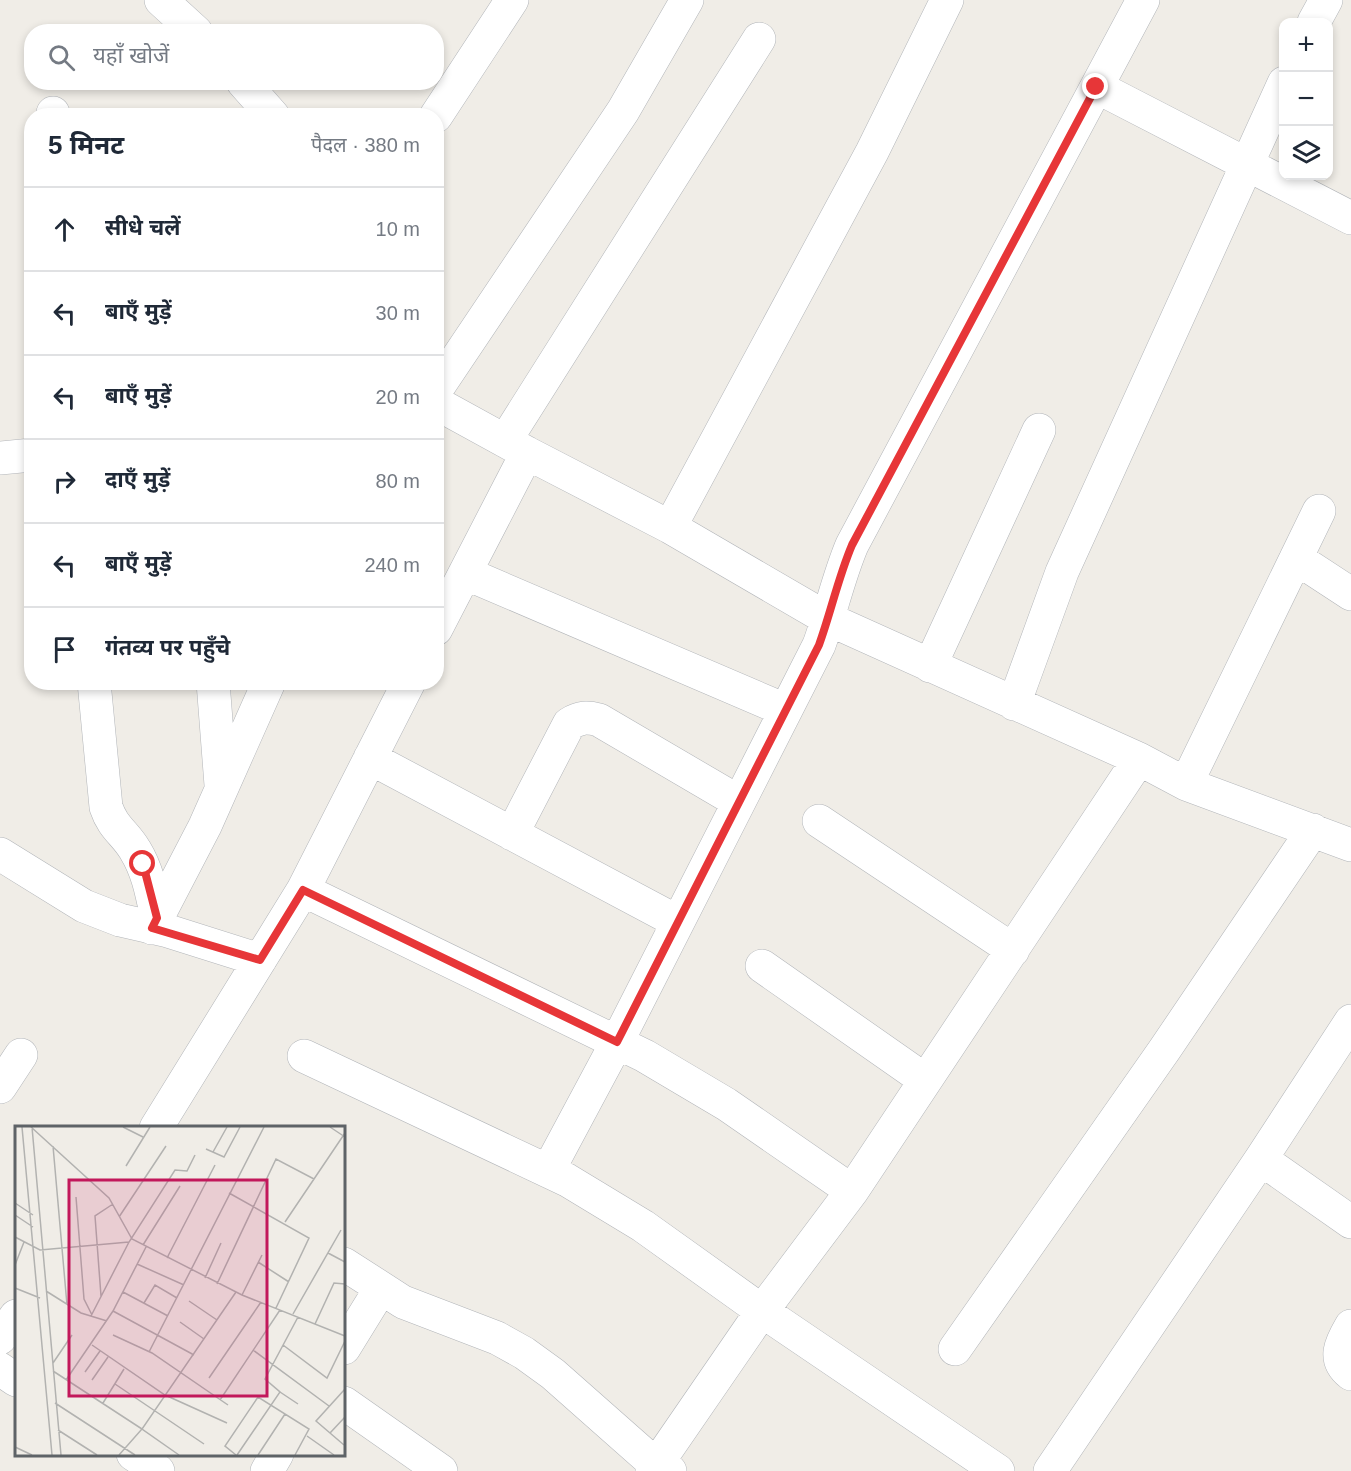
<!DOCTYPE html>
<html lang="hi">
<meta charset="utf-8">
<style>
:root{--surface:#fff;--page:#f6f6f7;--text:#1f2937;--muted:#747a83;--line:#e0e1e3}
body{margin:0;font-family:Helvetica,"Noto Sans Devanagari",sans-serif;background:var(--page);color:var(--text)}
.controls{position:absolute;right:18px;top:18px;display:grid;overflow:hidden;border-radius:12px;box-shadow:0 3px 9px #0003}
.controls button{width:54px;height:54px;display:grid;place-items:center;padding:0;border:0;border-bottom:2px solid var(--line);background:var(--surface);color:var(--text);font:30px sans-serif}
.stop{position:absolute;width:18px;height:18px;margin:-14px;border:4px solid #e73638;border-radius:50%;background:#fff}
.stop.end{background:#e73638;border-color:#fff;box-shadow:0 2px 6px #0008}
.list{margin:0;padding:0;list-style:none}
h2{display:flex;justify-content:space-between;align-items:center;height:78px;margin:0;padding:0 24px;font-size:26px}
h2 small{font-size:20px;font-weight:400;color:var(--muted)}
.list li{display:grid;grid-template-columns:39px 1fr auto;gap:18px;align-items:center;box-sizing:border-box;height:84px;padding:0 24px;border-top:2px solid var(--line)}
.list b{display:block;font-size:22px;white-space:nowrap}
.list em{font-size:20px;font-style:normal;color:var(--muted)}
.icon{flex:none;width:33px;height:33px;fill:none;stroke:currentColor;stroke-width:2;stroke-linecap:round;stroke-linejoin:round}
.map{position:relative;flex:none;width:1351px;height:1471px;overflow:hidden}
.search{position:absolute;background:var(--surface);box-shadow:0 3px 9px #0003;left:24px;top:24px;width:420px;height:66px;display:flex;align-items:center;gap:15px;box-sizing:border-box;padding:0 21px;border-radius:24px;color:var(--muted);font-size:22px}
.panel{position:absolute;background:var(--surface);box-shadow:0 3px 9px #0003;left:24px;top:108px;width:420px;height:582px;border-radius:24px}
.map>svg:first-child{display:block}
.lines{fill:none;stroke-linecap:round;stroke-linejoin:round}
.minor-casing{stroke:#b2b5b9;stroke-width:34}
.minor{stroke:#fff;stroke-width:33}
.route{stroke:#e73638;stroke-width:8}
.inset-road{fill:none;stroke:#b2b2b0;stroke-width:1.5}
.view{fill:#c2185b;fill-opacity:0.15;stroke:#c2185b;stroke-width:3}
.inset-edge{fill:none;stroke:#5e6367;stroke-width:3}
</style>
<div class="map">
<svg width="1351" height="1471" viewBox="0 0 1351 1471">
<rect width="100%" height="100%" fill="#f0ede7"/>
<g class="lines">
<defs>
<path id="minor" d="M161 0 196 32
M1314 22 1326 0
M243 82 273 116
M1097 87 1351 218
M53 113 54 116
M436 116 512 0
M436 390 623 111 687 0
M436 403 527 453 670 527 828 619 1139 759 1186 784 1351 845
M505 441 759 39
M0 458 32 455
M670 527 872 152 947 0
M1296 558 1351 594
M465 573 785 710
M436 629 527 453
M930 666 1039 430
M94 682 106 807C113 828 125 833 135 850 148 871 152 894 157 918
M213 682 221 785
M1014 704 1062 572 1284 83
M370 758 678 922
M1186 784 1319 511
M819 821 1013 950
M512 834 569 724C580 717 587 717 599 720L739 802
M0 854 84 906 120 920 168 931 260 960
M303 890 645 1056 726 1104 852 1191
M152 928 205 826 269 682
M762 966 925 1080
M304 1056 567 1180 643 1226 762 1311 998 1471
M0 1087 21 1055
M156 1128 303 890 409 682
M1261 1159 1351 1222
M548 1171 617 1042 819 645C831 612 838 578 852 545L1143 0
M344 1264 403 1302 497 1338 524 1353 553 1374 656 1465 670 1471
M1351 1326C1341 1343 1332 1359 1351 1374
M0 1338 16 1316
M344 1348 381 1288
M955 1349 1165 1049 1313 830
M0 1369 16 1380
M344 1403 441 1471
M133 1454 158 1471
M267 1471 277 1454
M652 1471 762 1311 852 1191 1139 759
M1050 1471 1261 1159 1351 1021"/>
</defs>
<!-- minor casing -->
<use href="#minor" class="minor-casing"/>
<!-- minor -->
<use href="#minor" class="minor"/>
</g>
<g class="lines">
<!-- route -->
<path class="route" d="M143 864 157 918 152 928 260 960 303 890 617 1042 819 645C831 612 838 578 852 545L1096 87"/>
</g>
<!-- overview -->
<g transform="translate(15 1126)">
<rect width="330" height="330" fill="#f0ede7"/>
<path class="inset-road" d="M7 1 37 329M16 1 94 72 117 113 227 169 330 210M17 1 46 329M108 1 128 11M315 1 330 11M38 20 52 179M191 23 209 31 225 1M198 26 212 1M111 40 135 1M214 67 294 112 261 182M61 71 69 173 77 189M0 77 18 89M0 89 18 101M104 91 151 20M270 96 330 7M0 111 25 124 114 116M128 119 165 60M313 127 330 136M152 132 200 39M243 136 274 156M122 138 169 159M0 139 9 116M190 152 206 117M202 158 261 33 299 53M0 162 25 172M31 165 66 187 92 195M108 166 153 190M227 169 247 129M86 170 80 90 98 78M174 175 202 194M129 177 140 159 162 172M98 185 179 229M278 188 326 104M76 190 114 116 160 44 172 45 180 29M165 196 189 213M300 198 319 157 330 158M98 209 137 227 213 279M77 219 150 269 212 297M268 219 312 252 330 215M238 224 314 280M134 226 249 1M38 237 57 209M38 245 127 303 104 329M70 246 85 225M194 252 246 176M51 254 98 185 131 121M77 254 93 231M100 258 189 318M265 266 283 278M205 274 265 184M40 277 120 329M88 277 109 243M43 304 82 329M315 307 330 291M292 310 319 329M329 319 301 295 330 263M0 321 17 329M164 329 127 303 221 166M221 329 210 320 243 271 294 303 280 329M222 329 265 266 250 253 283 191M243 329 270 288"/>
<path class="view" d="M54 54H252V270H54Z"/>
<rect width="330" height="330" class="inset-edge"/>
</g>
</svg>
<div class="controls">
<button>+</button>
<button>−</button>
<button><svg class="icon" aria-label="layers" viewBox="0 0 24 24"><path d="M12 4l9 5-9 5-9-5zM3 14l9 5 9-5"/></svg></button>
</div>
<div class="stop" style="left:143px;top:864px"></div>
<div class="stop end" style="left:1096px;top:87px"></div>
<div class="search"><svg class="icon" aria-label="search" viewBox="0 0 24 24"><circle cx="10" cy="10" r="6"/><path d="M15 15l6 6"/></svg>यहाँ खोजें</div>
<section class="panel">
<h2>5 मिनट<small>पैदल · 380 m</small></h2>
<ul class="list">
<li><svg class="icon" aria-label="ahead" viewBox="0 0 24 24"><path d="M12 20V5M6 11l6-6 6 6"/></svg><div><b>सीधे चलें</b></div><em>10 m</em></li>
<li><svg class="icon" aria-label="left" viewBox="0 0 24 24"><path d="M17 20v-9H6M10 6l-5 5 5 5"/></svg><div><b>बाएँ मुड़ें</b></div><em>30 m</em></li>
<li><svg class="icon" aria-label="left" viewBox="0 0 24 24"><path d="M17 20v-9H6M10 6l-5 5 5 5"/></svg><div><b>बाएँ मुड़ें</b></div><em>20 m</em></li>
<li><svg class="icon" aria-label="right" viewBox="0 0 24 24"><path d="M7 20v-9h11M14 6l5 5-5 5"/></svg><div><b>दाएँ मुड़ें</b></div><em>80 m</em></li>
<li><svg class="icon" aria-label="left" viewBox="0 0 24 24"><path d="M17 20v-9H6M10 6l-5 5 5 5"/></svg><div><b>बाएँ मुड़ें</b></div><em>240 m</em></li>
<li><svg class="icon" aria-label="arrive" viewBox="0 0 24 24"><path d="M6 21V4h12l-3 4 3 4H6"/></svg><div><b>गंतव्य पर पहुँचे</b></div></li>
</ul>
</section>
</div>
